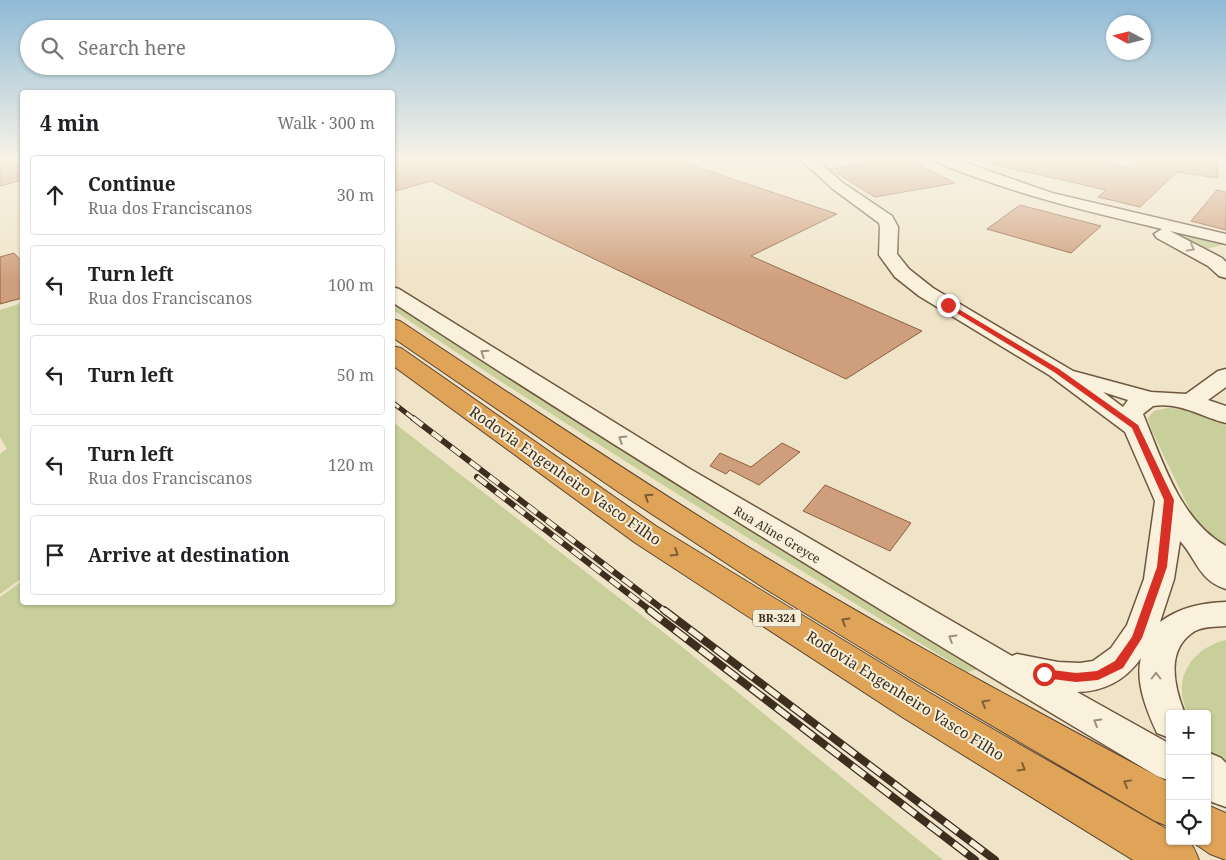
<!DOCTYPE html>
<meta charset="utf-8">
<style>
:root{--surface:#fff;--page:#f2f2f2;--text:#202124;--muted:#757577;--line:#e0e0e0}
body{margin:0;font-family:"Noto Serif",serif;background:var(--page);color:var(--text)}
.controls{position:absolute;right:15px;bottom:15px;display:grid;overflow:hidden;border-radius:5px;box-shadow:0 1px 4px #0004}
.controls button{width:45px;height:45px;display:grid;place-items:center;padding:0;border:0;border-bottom:1px solid var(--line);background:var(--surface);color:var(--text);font:25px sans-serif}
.compass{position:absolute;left:1106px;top:15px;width:45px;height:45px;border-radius:50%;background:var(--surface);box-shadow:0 1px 4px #0004;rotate:277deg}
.stop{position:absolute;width:15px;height:15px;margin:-11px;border:4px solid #d93025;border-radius:50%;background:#fff}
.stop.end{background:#d93025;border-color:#fff;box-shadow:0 1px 5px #0008}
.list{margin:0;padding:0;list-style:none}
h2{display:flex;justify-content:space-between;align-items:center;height:65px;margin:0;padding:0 20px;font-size:21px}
h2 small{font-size:16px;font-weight:400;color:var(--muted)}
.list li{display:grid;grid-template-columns:32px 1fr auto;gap:15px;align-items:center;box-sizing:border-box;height:80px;margin:0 10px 10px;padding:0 10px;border:1px solid var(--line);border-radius:5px}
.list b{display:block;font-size:19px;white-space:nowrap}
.list p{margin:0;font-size:16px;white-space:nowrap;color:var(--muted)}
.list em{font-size:16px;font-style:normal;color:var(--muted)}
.icon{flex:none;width:28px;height:28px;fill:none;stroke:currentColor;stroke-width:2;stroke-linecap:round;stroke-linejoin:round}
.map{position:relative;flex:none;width:1226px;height:860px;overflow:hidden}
.search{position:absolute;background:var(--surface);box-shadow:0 1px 4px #0004;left:20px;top:20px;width:375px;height:55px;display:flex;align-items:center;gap:12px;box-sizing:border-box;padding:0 18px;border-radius:28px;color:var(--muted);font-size:19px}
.panel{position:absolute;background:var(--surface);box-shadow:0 1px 4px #0004;left:20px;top:90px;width:375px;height:515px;border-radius:5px}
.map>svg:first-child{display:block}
.green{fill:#c9cf9b}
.building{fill:#cf9f7d;stroke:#8d5f41}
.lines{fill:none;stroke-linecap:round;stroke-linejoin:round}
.secondary-casing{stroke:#6f573f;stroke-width:3}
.highway-casing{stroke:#5b4430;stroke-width:2}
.secondary{fill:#faf1dc;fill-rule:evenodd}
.highway{fill:#e0a458;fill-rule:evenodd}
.rail-far2-casing{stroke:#3d2e20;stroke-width:5}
.rail-far1-casing{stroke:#3d2e20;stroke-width:6}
.rail-casing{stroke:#3d2e20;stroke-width:8}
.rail-far2{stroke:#f7eed8;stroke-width:3;stroke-dasharray:9;stroke-linecap:butt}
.rail-far1{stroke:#f7eed8;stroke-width:4.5;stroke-dasharray:12;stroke-linecap:butt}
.rail{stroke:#f7eed8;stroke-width:5.5;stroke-dasharray:16;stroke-linecap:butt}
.oneway{stroke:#9c907e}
.oneway2{stroke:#7e5d36}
.route{fill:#d93025}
.labels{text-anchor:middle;stroke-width:4;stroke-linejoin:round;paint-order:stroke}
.shield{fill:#f7eed8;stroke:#756857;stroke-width:1}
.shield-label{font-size:11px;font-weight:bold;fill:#3d2e20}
.street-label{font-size:12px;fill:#3d2e20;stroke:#f7eed8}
.near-street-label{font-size:15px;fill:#3d2e20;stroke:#f7eed8}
</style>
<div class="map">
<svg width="1226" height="860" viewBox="0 0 1226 860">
<rect width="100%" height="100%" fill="#f0e4c8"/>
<!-- green -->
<path class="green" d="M1144 221 1226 244 1203 250Z
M392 299 611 443 971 657 979 665 978 669 967 672C773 554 580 436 393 310Z
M22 303V578L0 594V454L7 449 0 437V310Z
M1168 408C1190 409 1206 415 1226 426V546L1211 538 1197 525 1151 429 1148 418 1154 411Z
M393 422 681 646 943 860H0V597L22 581V602H392Z
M1226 640V769L1207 747V714H1188C1171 680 1191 648 1226 640Z"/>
<!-- building -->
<path class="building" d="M0 159H10L22 166V180L0 186Z
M392 159H673L837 214 751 256 922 331 846 379 431 181 392 192Z
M891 159H908L955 183 875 197 830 169Z
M993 159H1087L1137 169 1138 159H1217L1218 178 1177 172 1140 207 1098 197 1106 190 992 164Z
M1217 190 1226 192V230L1191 221Z
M1020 205 1101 226 1071 253 987 229Z
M14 253 22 262V298L0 304V257Z
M782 443 800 452 759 485 730 470 726 474 710 466 720 453 751 467Z
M825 485 911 523 890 551 803 511Z"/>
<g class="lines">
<defs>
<path id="secondary" d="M800 159H816L843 183 892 216 898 227 897 254 909 269 933 288 1073 371 1151 392 1186 394 1218 371 1226 369V387L1208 400 1226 406V423C1201 417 1181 402 1153 406L1143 414C1162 460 1180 521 1226 546V589C1199 581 1196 558 1180 541L1174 579 1160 622C1180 607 1202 603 1226 602V626C1216 627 1204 626 1195 631 1165 649 1174 687 1185 714H1170V738L1157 733C1147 711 1135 683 1141 658 1126 680 1103 692 1077 692L1170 744V781L1157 776C899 623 644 466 392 302V287L399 289 690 469 1012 656 1017 654 1058 662 1080 663 1093 661 1111 648 1127 625 1144 579 1155 501 1125 432 1049 375 919 296 895 277 879 255 880 227 879 223 833 189ZM1103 392 1128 400 1123 407Z
M935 159H955L1052 193 1226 234V244L1170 231 1222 258 1226 262V278L1219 276 1208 266 1157 238 1154 234 1162 229C1085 211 1010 193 937 162Z
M1207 752 1221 758 1226 763V807L1212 802 1207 797Z"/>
<path id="highway" d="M392 319 400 321C512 395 623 470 737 540 878 626 1024 705 1170 783V827L1155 821 909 677 764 588 620 493 392 337Z
M392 346 401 348 656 526 930 693 1170 831V841C1191 841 1191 840 1199 860H1133L902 717 634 542 392 365Z
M1207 805 1226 813V860L1210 854 1191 841H1207Z"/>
</defs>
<!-- secondary casing -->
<use href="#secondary" class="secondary-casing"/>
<!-- highway casing -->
<use href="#highway" class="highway-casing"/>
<!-- secondary -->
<use href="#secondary" class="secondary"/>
<!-- highway -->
<use href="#highway" class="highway"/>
<defs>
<path id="rail-far2" d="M392 402 414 419"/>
<path id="rail-far1" d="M413 418 665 611
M477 477 651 611"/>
<path id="rail" d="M649 610 975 860
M664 610 995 860"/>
</defs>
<!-- rail-far2 casing -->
<use href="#rail-far2" class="rail-far2-casing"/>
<!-- rail-far1 casing -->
<use href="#rail-far1" class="rail-far1-casing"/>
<!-- rail casing -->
<use href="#rail" class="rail-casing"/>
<!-- rail-far2 -->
<use href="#rail-far2" class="rail-far2"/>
<!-- rail-far1 -->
<use href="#rail-far1" class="rail-far1"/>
<!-- rail -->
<use href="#rail" class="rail"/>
</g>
<!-- one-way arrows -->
<defs><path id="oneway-chevron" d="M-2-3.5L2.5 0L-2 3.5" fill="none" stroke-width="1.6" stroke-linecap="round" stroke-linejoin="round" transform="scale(1.25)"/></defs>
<g class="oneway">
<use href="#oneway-chevron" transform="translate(1191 248) rotate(29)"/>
<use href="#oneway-chevron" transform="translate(484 353) rotate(-147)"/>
<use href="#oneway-chevron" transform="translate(622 439) rotate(-148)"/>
<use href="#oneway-chevron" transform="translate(952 638) rotate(-149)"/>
<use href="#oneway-chevron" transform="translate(1156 676) rotate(-90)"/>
<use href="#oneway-chevron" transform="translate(1097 722) rotate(-150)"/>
</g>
<g class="oneway2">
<use href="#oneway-chevron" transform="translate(648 497) rotate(-147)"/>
<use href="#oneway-chevron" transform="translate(675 553) rotate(32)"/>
<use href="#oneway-chevron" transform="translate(845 621) rotate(-149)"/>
<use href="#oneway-chevron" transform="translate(985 703) rotate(-151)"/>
<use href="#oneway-chevron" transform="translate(1022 768) rotate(31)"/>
<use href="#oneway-chevron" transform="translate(1127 783) rotate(-151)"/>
</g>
<!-- sky -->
<linearGradient id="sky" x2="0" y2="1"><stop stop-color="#8fbad6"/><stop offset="0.57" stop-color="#f8f3e6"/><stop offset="1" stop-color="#f8f3e6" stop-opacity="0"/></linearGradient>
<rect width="1226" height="280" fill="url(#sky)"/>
<!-- route -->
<path class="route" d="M945 304H950L1059 369 1138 425 1174 500 1167 567 1142 638 1123 668 1098 680 1076 682 1044 678 1038 674 1044 669 1076 673 1097 671 1115 661 1132 637 1157 567 1164 500 1132 428 1054 372 945 306Z"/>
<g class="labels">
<!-- shield labels -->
<rect class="shield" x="753" y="609.5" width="48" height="17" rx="4"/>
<g class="shield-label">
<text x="777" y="622">BR-324</text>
</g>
<!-- street labels -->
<g class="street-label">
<text transform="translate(777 535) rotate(31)" y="4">Rua Aline Greyce</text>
</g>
<!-- near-street labels -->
<g class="near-street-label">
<text transform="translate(565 476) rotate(35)" y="5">Rodovia Engenheiro Vasco Filho</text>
<text transform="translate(905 696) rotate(32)" y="5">Rodovia Engenheiro Vasco Filho</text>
</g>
</g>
</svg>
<div class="controls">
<button>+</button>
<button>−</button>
<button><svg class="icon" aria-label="locate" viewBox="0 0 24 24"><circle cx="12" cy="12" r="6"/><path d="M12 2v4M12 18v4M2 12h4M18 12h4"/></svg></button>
</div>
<svg class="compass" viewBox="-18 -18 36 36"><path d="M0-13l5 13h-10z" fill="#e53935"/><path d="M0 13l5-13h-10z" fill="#757577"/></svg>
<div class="stop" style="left:1044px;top:674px"></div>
<div class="stop end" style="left:948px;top:305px"></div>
<div class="search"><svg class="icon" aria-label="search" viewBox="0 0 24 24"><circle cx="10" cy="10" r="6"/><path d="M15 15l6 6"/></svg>Search here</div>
<section class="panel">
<h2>4 min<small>Walk · 300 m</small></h2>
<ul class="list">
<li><svg class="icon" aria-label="ahead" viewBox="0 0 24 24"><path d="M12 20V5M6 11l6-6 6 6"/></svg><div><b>Continue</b><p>Rua dos Franciscanos</p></div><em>30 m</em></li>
<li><svg class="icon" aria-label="left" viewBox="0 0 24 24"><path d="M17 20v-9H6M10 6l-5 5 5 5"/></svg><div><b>Turn left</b><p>Rua dos Franciscanos</p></div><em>100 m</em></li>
<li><svg class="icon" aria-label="left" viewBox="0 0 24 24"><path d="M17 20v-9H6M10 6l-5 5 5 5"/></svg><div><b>Turn left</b></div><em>50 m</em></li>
<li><svg class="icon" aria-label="left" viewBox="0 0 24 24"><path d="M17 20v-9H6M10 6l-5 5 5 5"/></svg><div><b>Turn left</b><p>Rua dos Franciscanos</p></div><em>120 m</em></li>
<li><svg class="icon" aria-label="arrive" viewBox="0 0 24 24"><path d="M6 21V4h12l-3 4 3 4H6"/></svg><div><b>Arrive at destination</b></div></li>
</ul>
</section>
</div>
